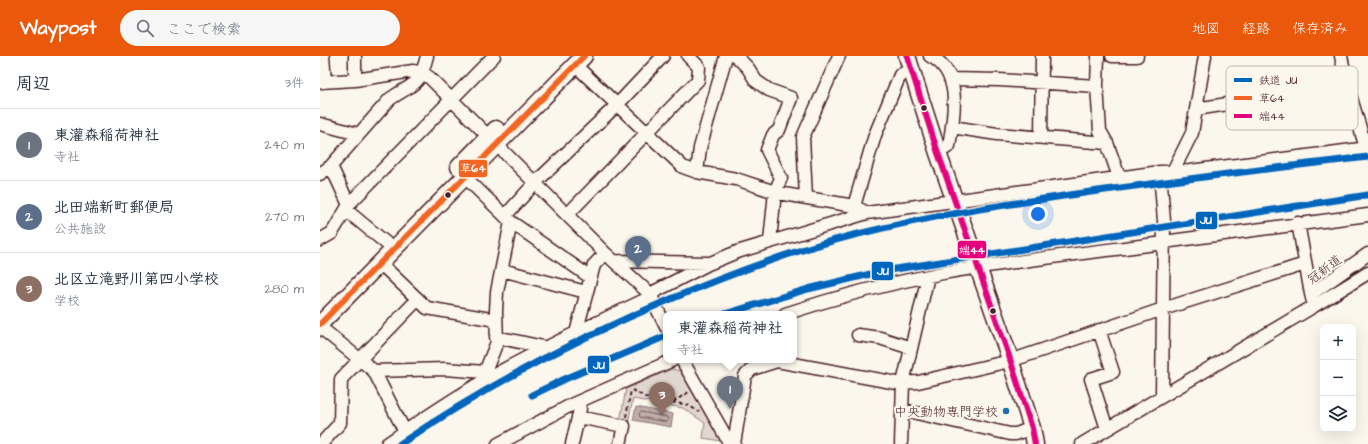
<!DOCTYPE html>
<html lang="ja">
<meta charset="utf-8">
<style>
:root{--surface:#fff;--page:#f6f6f7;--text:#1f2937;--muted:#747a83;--line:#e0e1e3;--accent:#ea580c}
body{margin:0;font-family:"Architects Daughter","Klee One",sans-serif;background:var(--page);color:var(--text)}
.controls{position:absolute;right:12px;bottom:12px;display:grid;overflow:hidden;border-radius:8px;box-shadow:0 4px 16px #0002}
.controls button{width:36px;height:36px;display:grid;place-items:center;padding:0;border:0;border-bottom:1px solid var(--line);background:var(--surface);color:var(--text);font:20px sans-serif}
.you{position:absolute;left:718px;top:158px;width:14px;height:14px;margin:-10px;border:3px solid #fff;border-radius:50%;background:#1a73e8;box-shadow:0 0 0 6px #1a73e833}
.badge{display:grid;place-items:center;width:26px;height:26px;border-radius:50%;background:var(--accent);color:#fff;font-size:13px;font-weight:700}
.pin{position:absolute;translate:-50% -33px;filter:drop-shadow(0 1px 2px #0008)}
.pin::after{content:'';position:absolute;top:21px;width:14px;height:12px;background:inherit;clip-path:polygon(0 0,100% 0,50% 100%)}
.popup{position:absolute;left:343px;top:255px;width:134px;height:52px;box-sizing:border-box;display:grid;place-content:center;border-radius:8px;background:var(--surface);filter:drop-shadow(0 1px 3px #0005);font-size:13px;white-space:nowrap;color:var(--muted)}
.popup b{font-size:15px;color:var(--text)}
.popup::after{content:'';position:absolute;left:50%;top:100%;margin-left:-8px;border:8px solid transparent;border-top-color:var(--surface)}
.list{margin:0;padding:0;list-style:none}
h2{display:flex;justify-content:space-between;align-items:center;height:52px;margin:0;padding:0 16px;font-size:17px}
h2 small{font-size:13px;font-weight:400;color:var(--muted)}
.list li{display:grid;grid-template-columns:26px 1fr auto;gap:12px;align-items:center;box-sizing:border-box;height:72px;padding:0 16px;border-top:1px solid var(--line)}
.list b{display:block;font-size:15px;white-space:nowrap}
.list p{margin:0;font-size:13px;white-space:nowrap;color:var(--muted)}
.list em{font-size:13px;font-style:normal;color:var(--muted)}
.icon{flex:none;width:22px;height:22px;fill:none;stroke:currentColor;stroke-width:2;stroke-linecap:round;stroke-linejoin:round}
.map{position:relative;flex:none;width:1048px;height:388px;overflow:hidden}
header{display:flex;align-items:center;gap:24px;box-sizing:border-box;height:56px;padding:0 20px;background:var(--accent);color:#fff}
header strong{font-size:19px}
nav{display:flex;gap:22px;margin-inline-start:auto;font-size:14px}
.search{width:280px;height:36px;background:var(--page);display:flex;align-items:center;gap:10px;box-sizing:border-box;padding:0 14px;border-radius:22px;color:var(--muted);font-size:15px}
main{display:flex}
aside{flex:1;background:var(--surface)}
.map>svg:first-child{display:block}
.green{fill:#e2d7d0;stroke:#967b7e}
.water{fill:#bfadaa;stroke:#907477}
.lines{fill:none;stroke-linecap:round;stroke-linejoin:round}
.shore{stroke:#79585e;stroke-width:1}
.minor-casing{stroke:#4a1f2b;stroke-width:15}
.major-casing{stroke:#4a1f2b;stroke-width:19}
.path{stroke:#4a1f2b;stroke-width:2;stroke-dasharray:4 3;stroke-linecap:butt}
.minor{stroke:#fbf7ec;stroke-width:12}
.major{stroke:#fbf7ec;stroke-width:16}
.bus-1-casing{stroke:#fbf7ec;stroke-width:9}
.bus-2-casing{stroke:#fbf7ec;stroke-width:9}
.bus-1{stroke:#f26522;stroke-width:6}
.bus-2{stroke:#e5007d;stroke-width:6}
.rail-1-casing{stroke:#fbf7ec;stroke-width:10}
.rail-1{stroke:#0065bd;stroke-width:7}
.bus-dot{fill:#4a1f2b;stroke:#fbf7ec;stroke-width:1.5}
.poi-dot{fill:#1f6fb2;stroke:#fbf7ec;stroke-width:1.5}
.labels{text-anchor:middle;stroke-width:4;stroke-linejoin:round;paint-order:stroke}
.street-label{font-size:13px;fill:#4a1f2b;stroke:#fbf7ec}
.poi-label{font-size:13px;fill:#4a1f2b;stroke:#fbf7ec;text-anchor:end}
.key{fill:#fbf7ec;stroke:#c6b6b2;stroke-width:1}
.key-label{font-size:11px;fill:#4a1f2b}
.line-badge{stroke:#fbf7ec;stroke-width:1.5}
.badge-label{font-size:11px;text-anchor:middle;font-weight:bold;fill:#fff}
</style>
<header>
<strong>Waypost</strong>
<div class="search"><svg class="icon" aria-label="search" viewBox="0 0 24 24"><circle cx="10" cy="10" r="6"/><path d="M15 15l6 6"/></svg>ここで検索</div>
<nav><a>地図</a><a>経路</a><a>保存済み</a></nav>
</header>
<main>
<aside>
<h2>周辺<small>3件</small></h2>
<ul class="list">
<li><span class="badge" style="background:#6b7280">1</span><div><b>東灌森稲荷神社</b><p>寺社</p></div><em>240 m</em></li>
<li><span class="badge" style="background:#5c6f8a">2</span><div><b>北田端新町郵便局</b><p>公共施設</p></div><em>270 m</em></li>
<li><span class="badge" style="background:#8d6e63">3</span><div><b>北区立滝野川第四小学校</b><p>学校</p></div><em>280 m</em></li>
</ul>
</aside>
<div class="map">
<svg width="1048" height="388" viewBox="0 0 1048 388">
<rect width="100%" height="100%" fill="#fbf7ec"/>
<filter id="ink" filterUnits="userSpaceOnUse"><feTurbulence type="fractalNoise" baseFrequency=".025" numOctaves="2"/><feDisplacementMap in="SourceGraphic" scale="8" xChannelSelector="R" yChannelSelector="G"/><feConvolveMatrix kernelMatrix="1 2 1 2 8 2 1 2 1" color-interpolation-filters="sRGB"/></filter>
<g filter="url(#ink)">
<!-- green -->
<path class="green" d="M352 313 360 315 401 385 383 382 385 367 363 352 313 343 308 367 300 365 306 333Z"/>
<!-- water -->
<path class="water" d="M316 351 353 358 351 371 313 364Z"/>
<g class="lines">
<!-- shore -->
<path class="shore" d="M321 356 347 361 348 365 346 366 320 361 319 358Z"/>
<defs>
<path id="minor" d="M3 0 5 26
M35 0V24
M416 0 428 12 436 25 449 34 471 42 459 74 453 79 447 94 461 122 455 136 450 185
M610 0C643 16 634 60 629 90L618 97
M778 0 777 30 780 75 787 87 799 121
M792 0H817
M1021 0 1027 29 1046 92
M255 9 363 111 377 116 416 123 458 137 534 150 547 157
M630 23 679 24 777 30
M0 26 35 24 93 15 103 17 110 22 285 197 330 238 346 271
M876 53 1027 29
M0 68 38 78
M632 71 677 78 787 87
M721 81 722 0
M11 110 29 149
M853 115 872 77 885 0
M377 116 380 92 406 0
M840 116 844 165 842 340
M0 118 11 110 70 43C94 26 99 32 107 0
M145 121 191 166 270 221
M486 142 483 81 519 0
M534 150 555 79 580 19 591 14
M26 154 66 187
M247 159 378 24 379 11 368 0
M185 160 215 127 297 49 343 0
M978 167 991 238
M0 184 12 177 30 147 174 0
M295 205 387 207
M60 207 107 252 176 264
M182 214 266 236
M330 238 388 208 417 196 547 157 840 116 870 115 1048 92
M994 250 1048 217
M465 258C516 241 570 227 623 217 694 205 765 197 836 188L851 185 1048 159
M0 271 54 315 85 376
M779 274 793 316 771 323 787 373
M256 277 274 209 285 197
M538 279 560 282 591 292
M176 281 228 292
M362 304 410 388
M54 315 125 313 165 316 168 323
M165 316 177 286 176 255 177 236 191 166
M583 354 690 378H696L712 372
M258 361 304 370 300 388
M1 388 20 367 21 323 98 243
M67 388C100 365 133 343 167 323 220 293 276 267 331 241
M178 388 253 348 353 304
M252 388 260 353
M414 388 425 320 432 313 457 305 577 327 598 326 690 305 843 253 985 208
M581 388 583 327 608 220
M762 388 994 250 991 238 1048 198"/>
<path id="major" d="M587 0 618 97 688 297 712 372 715 388
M139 111 176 73
M0 268 264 0"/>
</defs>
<!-- minor casing -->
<use href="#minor" class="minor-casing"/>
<!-- major casing -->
<use href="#major" class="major-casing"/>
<!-- path -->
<path class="path" d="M312 334 327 342 368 349 379 356
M353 346 369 336
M306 361 311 334"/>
<!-- minor -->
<use href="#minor" class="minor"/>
<!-- major -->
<use href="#major" class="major"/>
<defs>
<path id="bus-1" d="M0 268 264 0"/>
<path id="bus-2" d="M587 0 618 97 688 297 712 372 715 388"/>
</defs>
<!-- bus-1 casing -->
<use href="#bus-1" class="bus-1-casing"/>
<!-- bus-2 casing -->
<use href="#bus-2" class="bus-2-casing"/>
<!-- bus-1 -->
<use href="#bus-1" class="bus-1"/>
<!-- bus-2 -->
<use href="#bus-2" class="bus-2"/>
<defs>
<path id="rail-1" d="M405 258 488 233 563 215 1048 139
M212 339 245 323 346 280
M80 388C166 330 255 283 351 243 410 218 469 196 530 180 612 159 695 147 778 135 868 123 958 111 1048 101"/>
</defs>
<!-- rail-1 casing -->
<use href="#rail-1" class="rail-1-casing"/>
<!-- rail-1 -->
<use href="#rail-1" class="rail-1"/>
</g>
</g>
<!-- markers -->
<g class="bus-dot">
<circle cx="604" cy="52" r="3.5"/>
<circle cx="128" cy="139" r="3.5"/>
<circle cx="673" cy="255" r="3.5"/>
</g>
<circle class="poi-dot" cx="686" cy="355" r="4"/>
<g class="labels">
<!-- street labels -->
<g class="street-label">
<text transform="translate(1004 213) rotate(-37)" y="5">冠新道</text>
</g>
<!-- poi labels -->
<g class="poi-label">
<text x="678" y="360">中央動物専門学校</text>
</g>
</g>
<!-- legend -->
<rect x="906" y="10" width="132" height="64" rx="6" class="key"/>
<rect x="914" y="22" width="18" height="4" fill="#0065bd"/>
<rect x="914" y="40" width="18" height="4" fill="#f26522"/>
<rect x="914" y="58" width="18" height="4" fill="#e5007d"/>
<g class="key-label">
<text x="939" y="28">鉄道 JU</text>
<text x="939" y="46">草64</text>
<text x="939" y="64">端44</text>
</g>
<g class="line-badge">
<rect x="138" y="103" width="30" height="19" rx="4" fill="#f26522"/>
<rect x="875" y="155" width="23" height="19" rx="4" fill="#0065bd"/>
<rect x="637" y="184" width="30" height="19" rx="4" fill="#e5007d"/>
<rect x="551" y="205" width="23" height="20" rx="4" fill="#0065bd"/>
<rect x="267" y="299" width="23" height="19" rx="4" fill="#0065bd"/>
</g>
<g class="badge-label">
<text x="153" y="116">草64</text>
<text x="886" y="168">JU</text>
<text x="652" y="198">端44</text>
<text x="563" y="219">JU</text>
<text x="279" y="313">JU</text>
</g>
</svg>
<div class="controls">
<button>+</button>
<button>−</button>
<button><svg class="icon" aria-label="layers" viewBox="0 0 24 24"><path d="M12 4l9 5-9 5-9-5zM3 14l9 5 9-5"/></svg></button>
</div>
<div class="you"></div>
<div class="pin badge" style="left:410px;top:353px;background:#6b7280">1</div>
<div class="popup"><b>東灌森稲荷神社</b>寺社</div>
<div class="pin badge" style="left:318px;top:213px;background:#5c6f8a">2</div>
<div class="pin badge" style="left:342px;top:359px;background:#8d6e63">3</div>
</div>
</main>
